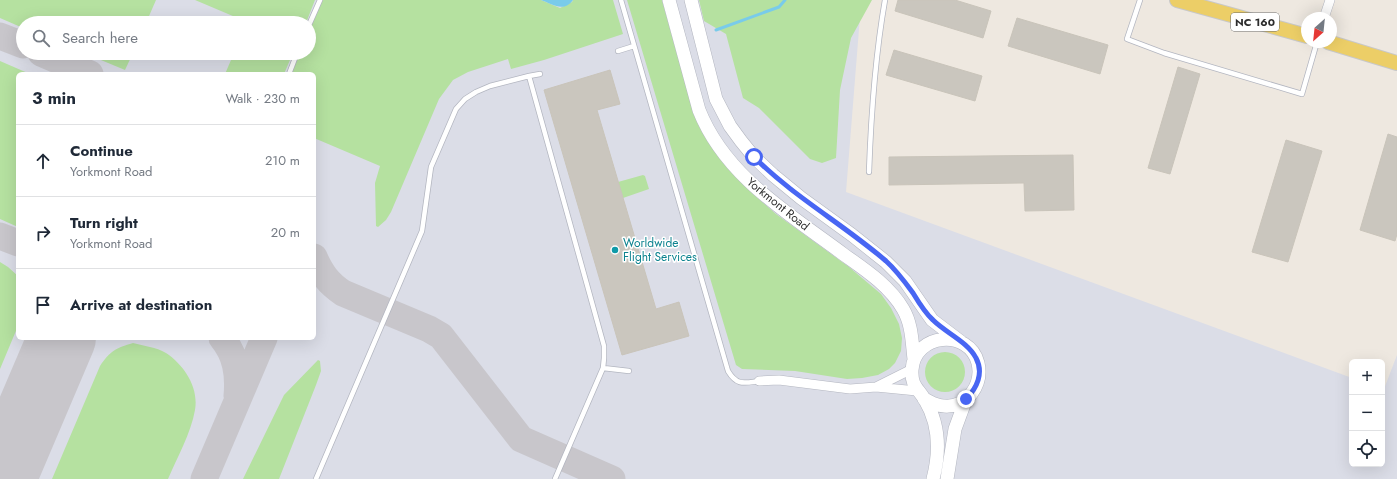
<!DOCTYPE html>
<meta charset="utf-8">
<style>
:root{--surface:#fff;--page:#f6f6f7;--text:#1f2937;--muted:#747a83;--line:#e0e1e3}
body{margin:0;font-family:Jost,sans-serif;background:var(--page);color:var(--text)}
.controls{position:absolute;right:12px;bottom:12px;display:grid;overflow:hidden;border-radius:6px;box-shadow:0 4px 16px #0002}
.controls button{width:36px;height:36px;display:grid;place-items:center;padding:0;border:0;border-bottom:1px solid var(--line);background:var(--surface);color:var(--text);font:20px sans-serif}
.compass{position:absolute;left:1301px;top:12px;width:36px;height:36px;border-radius:50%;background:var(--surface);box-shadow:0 4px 16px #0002;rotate:207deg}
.stop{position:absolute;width:12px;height:12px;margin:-9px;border:3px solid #4866f3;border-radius:50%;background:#fff}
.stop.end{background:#4866f3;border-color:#fff;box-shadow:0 1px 4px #0008}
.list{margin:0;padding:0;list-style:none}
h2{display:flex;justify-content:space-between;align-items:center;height:52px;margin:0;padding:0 16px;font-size:17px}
h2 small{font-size:13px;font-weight:400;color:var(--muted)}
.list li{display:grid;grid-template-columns:26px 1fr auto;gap:12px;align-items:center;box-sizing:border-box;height:72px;padding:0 16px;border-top:1px solid var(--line)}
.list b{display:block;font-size:15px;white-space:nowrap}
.list p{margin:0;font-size:13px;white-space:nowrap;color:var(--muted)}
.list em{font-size:13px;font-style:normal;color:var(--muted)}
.icon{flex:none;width:22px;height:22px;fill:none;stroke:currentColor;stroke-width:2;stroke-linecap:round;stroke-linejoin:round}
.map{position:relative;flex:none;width:1397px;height:479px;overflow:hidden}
.search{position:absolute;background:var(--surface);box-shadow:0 4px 16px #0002;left:16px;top:16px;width:300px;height:44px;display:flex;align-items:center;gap:10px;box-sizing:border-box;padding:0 14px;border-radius:22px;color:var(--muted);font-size:15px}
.panel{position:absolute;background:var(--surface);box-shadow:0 4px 16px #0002;left:16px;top:72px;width:300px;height:268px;border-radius:6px}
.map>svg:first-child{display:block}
.airport{fill:#dbdde7;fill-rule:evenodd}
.green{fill:#b5e1a0}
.water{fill:#79cbea}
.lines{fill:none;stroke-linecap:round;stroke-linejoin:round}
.stream{stroke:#79cbea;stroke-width:3}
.taxiway{stroke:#c8c6cb;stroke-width:27}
.runway{stroke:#c8c6cb;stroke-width:68}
.building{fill:#cac6be;stroke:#c9c4ba}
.lane-casing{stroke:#b3b6c0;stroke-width:6}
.street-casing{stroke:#b3b6c0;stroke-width:10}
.secondary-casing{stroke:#b3b6c0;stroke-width:14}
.primary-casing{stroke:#c8c8c8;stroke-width:16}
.lane{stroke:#fff;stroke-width:4.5}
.street{stroke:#fff;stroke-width:9}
.secondary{stroke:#fff;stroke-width:13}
.primary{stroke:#ecce67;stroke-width:14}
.route{stroke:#4866f3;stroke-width:5}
.culture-dot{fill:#0f9aa8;stroke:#fff;stroke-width:1.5}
.labels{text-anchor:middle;stroke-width:3;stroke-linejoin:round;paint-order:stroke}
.shield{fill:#fff;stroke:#6c6c6c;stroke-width:1}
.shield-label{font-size:11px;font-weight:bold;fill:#2d2d2d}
.street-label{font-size:12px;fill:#2d2d2d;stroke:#fff}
.culture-label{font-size:12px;fill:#0d838f;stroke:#fff;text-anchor:start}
</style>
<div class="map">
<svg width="1397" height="479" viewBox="0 0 1397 479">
<rect width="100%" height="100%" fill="#eee8e0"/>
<!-- airport -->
<path class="airport" d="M0 0H862L861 4 846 192 1352 378V464H1382V389H1384L1397 355V479H0ZM23 23H309V53H23ZM18 74H314V338H18Z"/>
<!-- green -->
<path class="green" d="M0 0H156L146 23H23V28L0 18Z
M195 0H315L306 23H247V22Z
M322 0H541L560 8 572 2 573 0H613L623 34 544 60 511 69 508 59 468 72 453 80 439 99 391 212 386 220 378 227 376 226 375 183 380 166 314 138V74H291L300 53H309V31Z
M627 0H662L688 94 738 179 753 194 776 214 849 267 881 294 891 308 899 324 902 338 901 351 895 363 889 369 878 375 862 378 847 379 795 371 742 369 736 365Z
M699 0H872L851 38 840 90 836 158 822 163 810 159 759 108 743 98 726 34 704 21Z
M84 53H133L125 70Z
M234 53H293L284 74H225Z
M0 61 30 74H18V227L0 219Z
M643 175 645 176 649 189 623 198 618 182Z
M0 262 8 267 18 276V326L0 369Z
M133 343C144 346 156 347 166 353 184 365 199 387 195 410 191 433 177 458 168 479H52L100 366C110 351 116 348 133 343Z
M925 372a20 20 0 1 1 40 0a20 20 0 1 1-40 0Z
M318 360 320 361 321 371 316 385 279 479H243L284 395Z"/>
<!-- water -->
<path class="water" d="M541 0H573C564 13 552 4 541 0Z"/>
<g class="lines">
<!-- stream -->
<path class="stream" d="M716 30 779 7 785 0"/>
<!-- taxiway -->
<path class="taxiway" d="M0 36 23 45
M41 53 90 74
M0 236 18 243
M314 257C321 273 328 283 343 293L429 329 441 336 521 439 612 479
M222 338C236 355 239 374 237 396
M204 479 264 338"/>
<!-- runway -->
<path class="runway" d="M2 479 62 338"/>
</g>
<!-- building -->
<path class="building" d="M898 0H955L991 11 983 38 895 11Z
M1017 18 1108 45 1100 74 1008 46Z
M894 50 982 76 975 101 886 75Z
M1178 67 1200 74 1170 174 1148 168Z
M610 70 620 104 597 110 656 309 679 302 689 336 622 355 544 90Z
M1388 134 1397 137V234L1395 241 1360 230Z
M1286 140 1322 151 1288 262 1252 252Z
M1073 155 1074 210 1025 211 1024 183 889 185V157Z"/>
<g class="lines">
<defs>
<path id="lane" d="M621 0 728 371C737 386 744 383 759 381
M1140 0 1127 39 1164 53 1302 94 1317 42
M309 25 320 0
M618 51 634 46
M289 74 297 53
M540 74 529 76 604 346V358L603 368 555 479
M869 172C871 115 875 57 885 0
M603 368 629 371
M316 479 422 231 431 167 456 109 465 99 476 92 490 86 529 76"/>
<path id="street" d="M1324 18 1330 0
M759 381 779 380 850 389 876 387 917 391
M876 387 912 369"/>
<path id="secondary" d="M669 0 699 110C725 176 788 213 843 254 864 269 889 285 903 309 912 324 912 342 914 359
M691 0 716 99 730 126 741 141 754 157 773 175 801 198 852 235 886 262 905 281 932 320 961 342
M924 399C931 402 936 406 944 406 967 408 983 385 978 363 969 328 914 333 912 370 911 386 918 388 925 400 940 425 940 452 933 479
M947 479 955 429 966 399"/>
<path id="primary" d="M1177 0 1307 36
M1328 42 1397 63"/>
</defs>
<!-- lane casing -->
<use href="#lane" class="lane-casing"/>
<!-- street casing -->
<use href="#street" class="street-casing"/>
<!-- secondary casing -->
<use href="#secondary" class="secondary-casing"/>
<!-- primary casing -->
<use href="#primary" class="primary-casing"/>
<!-- lane -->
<use href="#lane" class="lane"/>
<!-- street -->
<use href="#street" class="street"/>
<!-- secondary -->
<use href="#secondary" class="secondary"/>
<!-- primary -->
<use href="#primary" class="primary"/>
</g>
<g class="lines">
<!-- route -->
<path class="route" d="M754 157C794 197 843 224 886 261 896 270 905 282 913 293 919 303 925 313 933 320 946 333 968 342 976 358 984 373 977 388 966 399"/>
</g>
<!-- markers -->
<circle class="culture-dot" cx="615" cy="250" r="4"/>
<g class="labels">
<!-- shield labels -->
<rect class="shield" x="1231" y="13" width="48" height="18" rx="3"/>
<g class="shield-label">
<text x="1255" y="26">NC 160</text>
</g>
<!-- street labels -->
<g class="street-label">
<text transform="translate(778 204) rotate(39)" y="4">Yorkmont Road</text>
</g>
<!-- culture labels -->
<g class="culture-label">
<text x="623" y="247">Worldwide<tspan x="623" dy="14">Flight Services</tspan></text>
</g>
</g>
</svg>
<div class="controls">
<button>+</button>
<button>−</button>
<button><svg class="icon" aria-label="locate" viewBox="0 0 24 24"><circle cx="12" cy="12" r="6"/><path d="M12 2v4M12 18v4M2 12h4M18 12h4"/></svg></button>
</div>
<svg class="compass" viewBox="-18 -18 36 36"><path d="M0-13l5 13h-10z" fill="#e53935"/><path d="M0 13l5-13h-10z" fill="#747a83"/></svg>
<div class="stop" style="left:754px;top:157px"></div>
<div class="stop end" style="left:966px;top:399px"></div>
<div class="search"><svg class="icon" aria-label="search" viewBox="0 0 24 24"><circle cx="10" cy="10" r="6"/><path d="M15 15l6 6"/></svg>Search here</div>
<section class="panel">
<h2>3 min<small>Walk · 230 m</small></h2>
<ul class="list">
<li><svg class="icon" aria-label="ahead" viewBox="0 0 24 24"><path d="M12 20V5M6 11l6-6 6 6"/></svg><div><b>Continue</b><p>Yorkmont Road</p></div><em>210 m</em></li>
<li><svg class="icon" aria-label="right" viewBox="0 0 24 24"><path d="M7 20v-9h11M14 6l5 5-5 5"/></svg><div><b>Turn right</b><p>Yorkmont Road</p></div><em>20 m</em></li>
<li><svg class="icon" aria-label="arrive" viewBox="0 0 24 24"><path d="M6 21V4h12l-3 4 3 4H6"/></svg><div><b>Arrive at destination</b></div></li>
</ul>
</section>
</div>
